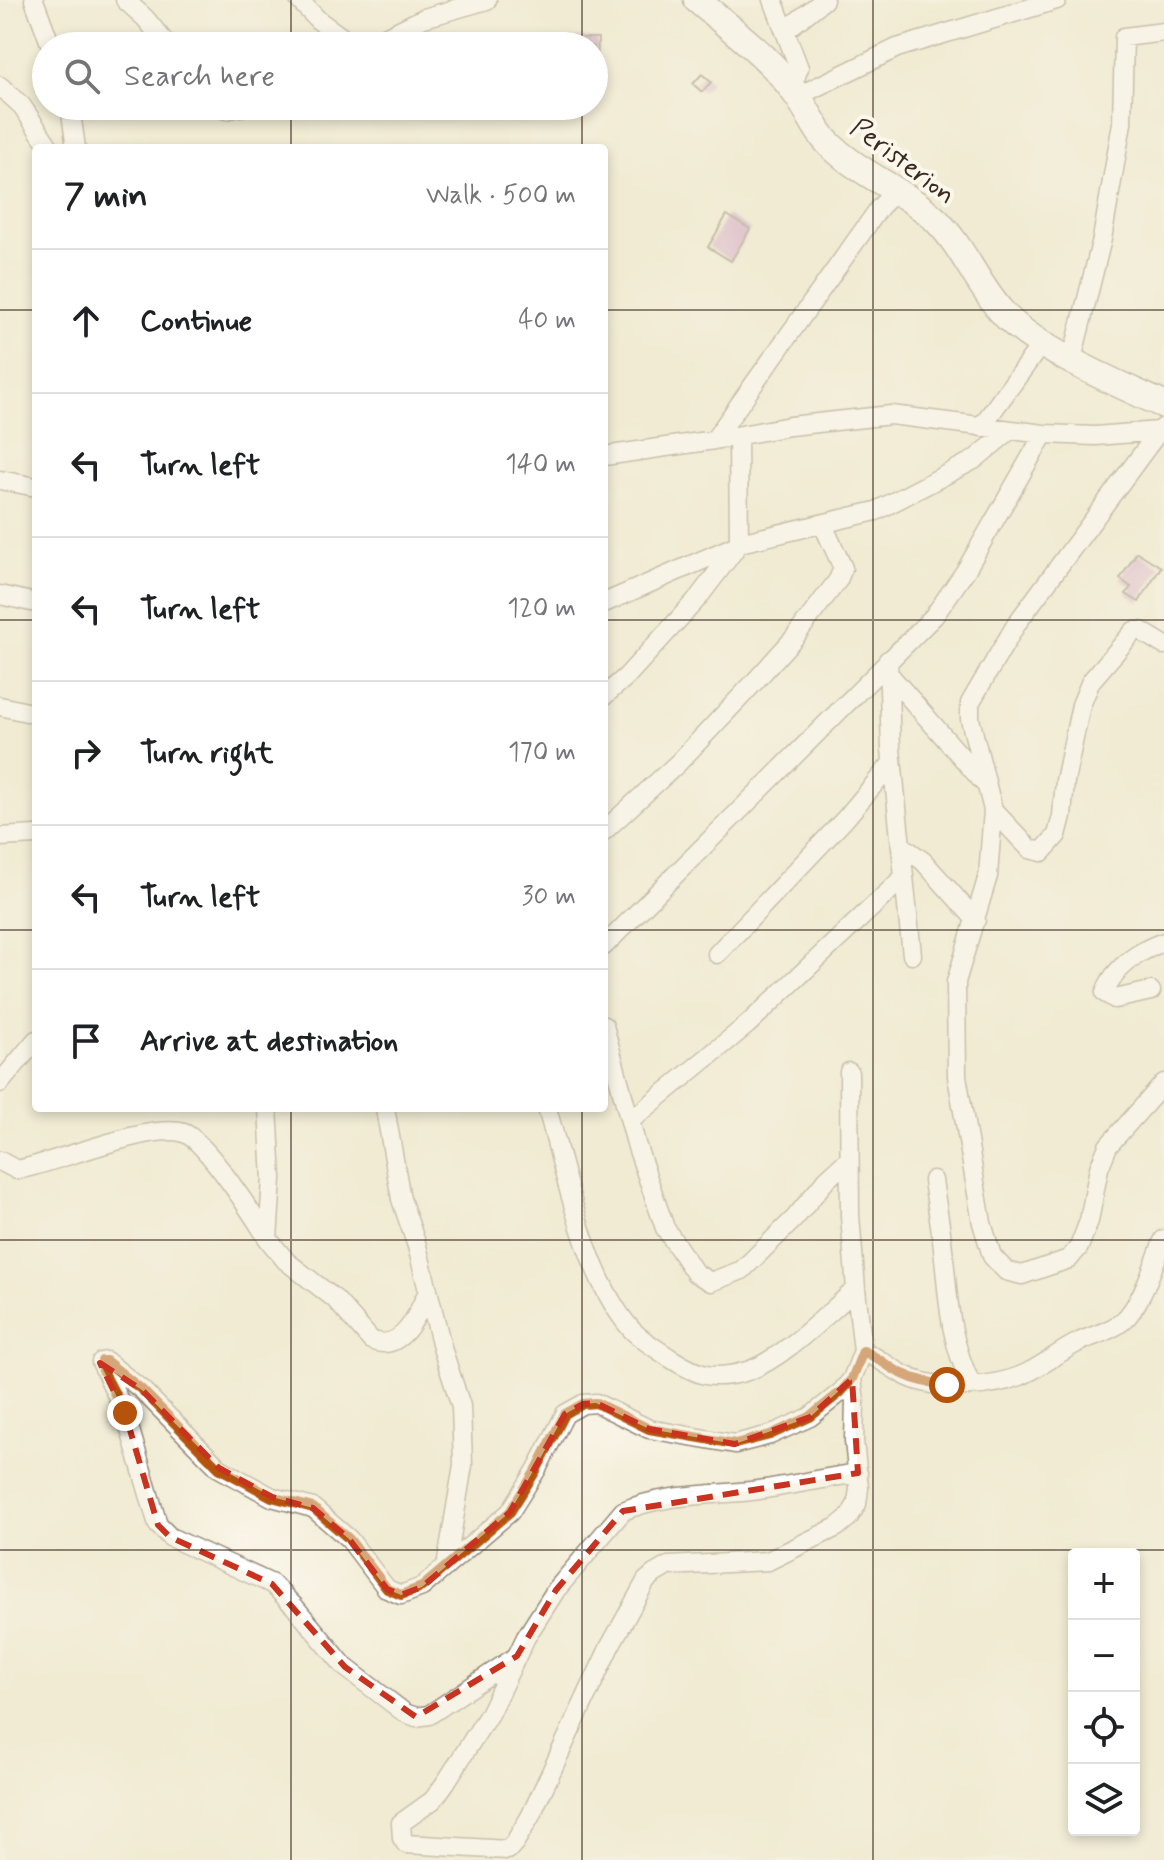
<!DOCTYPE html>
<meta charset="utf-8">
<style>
:root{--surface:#fff;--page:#f6f6f6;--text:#202124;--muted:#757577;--line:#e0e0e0}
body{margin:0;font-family:Mynerve,sans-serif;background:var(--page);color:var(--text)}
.controls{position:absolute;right:24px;bottom:24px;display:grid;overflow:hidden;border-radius:8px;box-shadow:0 4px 12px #0003}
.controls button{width:72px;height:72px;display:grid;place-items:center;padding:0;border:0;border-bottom:2px solid var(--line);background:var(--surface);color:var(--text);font:40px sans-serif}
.stop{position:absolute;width:24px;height:24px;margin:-18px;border:6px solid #b45309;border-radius:50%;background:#fff}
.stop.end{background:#b45309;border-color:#fff;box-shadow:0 2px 8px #0008}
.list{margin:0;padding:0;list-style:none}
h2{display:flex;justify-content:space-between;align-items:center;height:104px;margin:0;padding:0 32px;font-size:34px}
h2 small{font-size:26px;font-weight:400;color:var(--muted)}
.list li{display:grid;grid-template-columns:52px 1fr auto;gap:24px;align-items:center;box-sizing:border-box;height:144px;padding:0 32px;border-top:2px solid var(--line)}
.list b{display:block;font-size:30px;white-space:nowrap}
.list em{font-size:26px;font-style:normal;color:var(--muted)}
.icon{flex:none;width:44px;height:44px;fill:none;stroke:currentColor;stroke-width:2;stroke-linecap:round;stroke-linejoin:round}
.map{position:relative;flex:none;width:1164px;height:1860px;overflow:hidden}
.search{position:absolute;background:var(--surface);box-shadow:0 4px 12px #0003;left:32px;top:32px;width:576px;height:88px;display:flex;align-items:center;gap:20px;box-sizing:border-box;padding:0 28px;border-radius:44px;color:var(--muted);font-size:30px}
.panel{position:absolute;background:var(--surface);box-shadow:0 4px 12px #0003;left:32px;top:144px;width:576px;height:968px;border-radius:8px}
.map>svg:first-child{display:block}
.building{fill:#cb96c6}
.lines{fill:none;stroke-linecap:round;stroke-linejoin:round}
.street-casing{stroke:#968a78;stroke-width:21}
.secondary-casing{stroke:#968a78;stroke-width:29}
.street{stroke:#fff;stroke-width:18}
.secondary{stroke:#fff;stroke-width:26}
.route{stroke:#b45309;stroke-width:10}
.marked{fill:none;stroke:#c8321e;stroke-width:6;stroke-dasharray:16 10;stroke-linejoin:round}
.grid{fill:none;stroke:#3b2a1e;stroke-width:2;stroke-opacity:0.55}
.labels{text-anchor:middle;stroke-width:8;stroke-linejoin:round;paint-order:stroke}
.street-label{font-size:28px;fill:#3b2a1e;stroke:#fbf7ec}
</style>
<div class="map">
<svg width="1164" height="1860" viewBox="0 0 1164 1860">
<rect width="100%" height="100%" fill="#fbf7ec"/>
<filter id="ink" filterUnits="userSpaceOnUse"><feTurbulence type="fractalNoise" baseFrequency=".0125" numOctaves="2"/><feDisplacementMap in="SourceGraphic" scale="16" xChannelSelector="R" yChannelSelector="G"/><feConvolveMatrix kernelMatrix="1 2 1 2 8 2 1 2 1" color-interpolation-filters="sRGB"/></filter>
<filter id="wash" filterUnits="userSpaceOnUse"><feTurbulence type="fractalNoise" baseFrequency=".006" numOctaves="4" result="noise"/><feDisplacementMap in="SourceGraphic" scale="32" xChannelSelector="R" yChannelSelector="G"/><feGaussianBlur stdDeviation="1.8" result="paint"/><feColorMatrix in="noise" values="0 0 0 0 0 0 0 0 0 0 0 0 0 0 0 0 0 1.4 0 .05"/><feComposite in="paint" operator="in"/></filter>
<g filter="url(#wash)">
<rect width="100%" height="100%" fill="#f1ebd3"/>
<g id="blocks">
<!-- building -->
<path class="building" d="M571 38H598L597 72H594V46H571Z
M702 74 711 82 702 92 693 84Z
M727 215 750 229 731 261 708 247Z
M1137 552 1161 567 1139 602 1126 594 1131 587 1120 579Z"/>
</g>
</g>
<g filter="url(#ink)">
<use href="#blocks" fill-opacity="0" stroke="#968a78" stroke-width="2"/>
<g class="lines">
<defs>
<path id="street" d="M34 0 51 46
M125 0 145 18 168 46
M299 0 318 20 354 46
M773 0 799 68 791 89
M786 30 824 0
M366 46 424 18 487 0
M0 86 22 106 50 148
M798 96 897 48 1057 0
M70 106 76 148
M216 106 226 110 244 106
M1072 359 1102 239 1122 123 1124 37 1164 32
M981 427 1042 343
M1164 427 1159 431 1017 623 970 703V719L993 810 988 876 956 982 957 1076 982 1223 992 1256 1006 1271 1022 1275 1069 1259 1079 1247 1089 1221 1099 1168 1108 1146 1164 1083
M714 440 880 207 896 191
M604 456 714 440 790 426 891 415 1044 434 1095 436 1159 431
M0 480 36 487
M0 595 36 603
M604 603 744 542 876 511 974 460 1009 431
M888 660 891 749 912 955
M887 672 985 784
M604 696 626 677 698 598 739 544 738 436
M0 706 36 714
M993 810 1030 849 1042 852 1057 835 1062 816 1065 781 1081 705 1091 681 1134 631H1141L1164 645
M604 831 678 763 749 688 794 638 838 580 843 568 823 525
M0 837 36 835
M901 845 923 861 976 920
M604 946 934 616 966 570 1044 434
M717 954 845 819 892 763
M1151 991 1115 999 1105 993C1113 968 1140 950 1164 942
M604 1026 637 1147 665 1228 695 1273 711 1282 742 1270 795 1218 827 1179 849 1159
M0 1083 36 1040
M385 1108 401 1199 417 1246 443 1351 461 1406 463 1465 446 1567
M547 1108C566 1175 585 1276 631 1329 641 1340 657 1349 670 1358 697 1375 711 1381 744 1372 779 1363 828 1313 856 1289L850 1216 849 1072
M630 1121 747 1025 904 877
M0 1161 17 1170C56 1163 150 1122 184 1133 205 1140 255 1218 268 1239L272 1179 268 1108
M933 1180C936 1203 941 1226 943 1249 949 1301 948 1335 971 1384
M268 1239 286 1261 335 1299 371 1340C402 1354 418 1314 428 1291
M856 1289 863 1351 852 1379 855 1401 854 1441 859 1488 857 1504 849 1517 837 1527 768 1561 668 1566 654 1574 646 1581 610 1646 530 1817 515 1842 508 1850 406 1844 402 1838 401 1823 433 1800 446 1782 489 1714 526 1637 556 1590 623 1511C664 1493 714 1496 759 1490 792 1485 825 1478 858 1473
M863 1351C884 1360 900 1377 923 1382 952 1389 992 1387 1020 1376 1041 1368 1058 1352 1079 1342 1093 1335 1110 1332 1123 1321 1142 1304 1154 1263 1164 1239
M101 1362 106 1361 142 1390 219 1468 272 1497 313 1508 349 1539 387 1589 401 1595 422 1587 510 1512 537 1469 565 1414 583 1404 596 1403 649 1429 735 1444 770 1435 810 1417 841 1392 852 1379
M101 1362 125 1413 158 1525 170 1537 272 1584 294 1606 345 1667 405 1713 416 1717 429 1715 514 1658"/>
<path id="secondary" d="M697 0C732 30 773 59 798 97 809 112 815 129 828 143 860 175 905 190 937 221 963 247 977 284 1001 311 1032 348 1119 384 1164 405"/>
</defs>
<!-- street casing -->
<use href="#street" class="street-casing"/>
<!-- secondary casing -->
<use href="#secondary" class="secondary-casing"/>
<!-- street -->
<use href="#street" class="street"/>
<!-- secondary -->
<use href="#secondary" class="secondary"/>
</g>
</g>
<g class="lines" filter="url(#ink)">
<!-- route -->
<path class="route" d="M125 1413 103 1371 102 1361H106L142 1390 219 1468 272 1497 313 1508 349 1539 387 1589 401 1595 422 1587 510 1512 537 1469 565 1414 583 1404 596 1403 649 1429 735 1444 770 1435 810 1417 841 1392 852 1379 863 1351C878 1357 889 1368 903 1374 917 1381 931 1383 947 1385"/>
</g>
<!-- marked area -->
<path d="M0 0H1164V1860H0ZM100 1363 142 1390 219 1468 272 1497 313 1508 349 1539 387 1589 401 1595 422 1587 510 1512 565 1414 583 1404 596 1403 649 1429 735 1444 810 1417 852 1379 858 1473 623 1511 556 1590 517 1656 416 1717 345 1667 272 1584 170 1537 158 1525 125 1413Z" fill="#f1ebd3" fill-opacity=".55" fill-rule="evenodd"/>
<path class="marked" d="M100 1363 142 1390 219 1468 272 1497 313 1508 349 1539 387 1589 401 1595 422 1587 510 1512 565 1414 583 1404 596 1403 649 1429 735 1444 810 1417 852 1379 858 1473 623 1511 556 1590 517 1656 416 1717 345 1667 272 1584 170 1537 158 1525 125 1413Z"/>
<!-- grid -->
<path class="grid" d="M291 0V46M582 0V46M873 0V1860M291 106V148M582 106V148M0 310H36M604 310H1164M0 620H36M604 620H1164M0 930H36M604 930H1164M291 1108V1860M582 1108V1860M0 1240H1164M0 1550H1164"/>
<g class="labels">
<!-- street labels -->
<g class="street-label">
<text transform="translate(904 160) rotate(37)" y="10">Peristerion</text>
</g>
</g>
</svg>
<div class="controls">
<button>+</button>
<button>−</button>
<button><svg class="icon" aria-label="locate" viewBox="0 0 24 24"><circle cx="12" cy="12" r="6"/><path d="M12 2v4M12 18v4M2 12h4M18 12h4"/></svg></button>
<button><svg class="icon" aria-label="layers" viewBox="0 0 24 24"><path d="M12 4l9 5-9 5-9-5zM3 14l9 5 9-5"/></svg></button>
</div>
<div class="stop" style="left:947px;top:1385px"></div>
<div class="stop end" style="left:125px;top:1413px"></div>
<div class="search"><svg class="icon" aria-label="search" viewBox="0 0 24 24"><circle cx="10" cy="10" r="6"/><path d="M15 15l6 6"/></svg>Search here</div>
<section class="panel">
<h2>7 min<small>Walk · 500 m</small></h2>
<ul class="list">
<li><svg class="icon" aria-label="ahead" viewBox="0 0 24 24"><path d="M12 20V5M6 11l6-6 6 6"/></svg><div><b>Continue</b></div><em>40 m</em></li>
<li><svg class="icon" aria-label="left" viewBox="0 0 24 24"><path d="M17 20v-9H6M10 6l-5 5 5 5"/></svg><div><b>Turn left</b></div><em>140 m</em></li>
<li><svg class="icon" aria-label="left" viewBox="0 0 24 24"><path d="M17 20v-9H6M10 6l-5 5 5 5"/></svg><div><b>Turn left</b></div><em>120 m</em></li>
<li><svg class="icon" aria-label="right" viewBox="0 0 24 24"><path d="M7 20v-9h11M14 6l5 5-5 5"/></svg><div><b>Turn right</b></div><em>170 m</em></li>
<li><svg class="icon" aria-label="left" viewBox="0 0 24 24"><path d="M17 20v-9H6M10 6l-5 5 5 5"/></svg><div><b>Turn left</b></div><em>30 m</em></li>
<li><svg class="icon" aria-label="arrive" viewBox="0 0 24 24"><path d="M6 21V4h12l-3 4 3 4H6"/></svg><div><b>Arrive at destination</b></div></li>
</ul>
</section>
</div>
